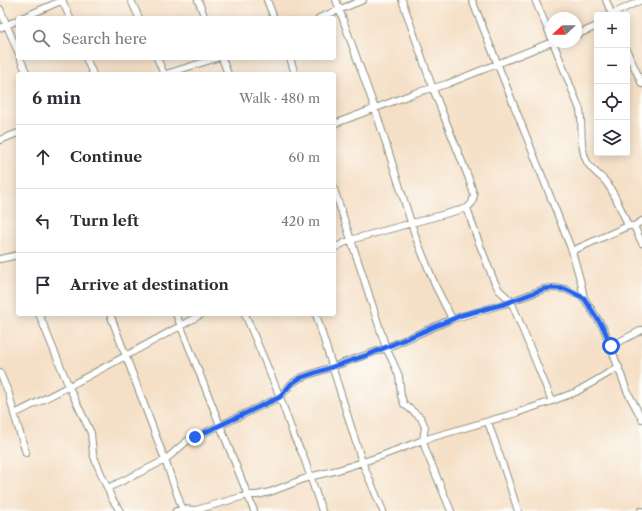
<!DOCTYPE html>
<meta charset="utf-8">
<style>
:root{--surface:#fff;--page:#f2f2f3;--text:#2b2b33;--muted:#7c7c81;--line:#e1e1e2}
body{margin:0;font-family:"Libre Caslon Text",serif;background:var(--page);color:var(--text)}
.controls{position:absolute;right:12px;top:12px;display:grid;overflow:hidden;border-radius:4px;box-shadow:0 2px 10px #0003}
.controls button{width:36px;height:36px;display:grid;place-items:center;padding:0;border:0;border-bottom:1px solid var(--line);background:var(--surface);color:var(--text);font:20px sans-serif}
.compass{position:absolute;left:546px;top:12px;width:36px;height:36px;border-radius:50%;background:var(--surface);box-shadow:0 2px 10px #0003;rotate:248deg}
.stop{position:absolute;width:12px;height:12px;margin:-9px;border:3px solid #2563eb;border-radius:50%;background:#fff}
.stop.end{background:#2563eb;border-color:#fff;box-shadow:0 1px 4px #0008}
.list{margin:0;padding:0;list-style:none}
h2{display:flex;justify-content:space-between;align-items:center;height:52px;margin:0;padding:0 16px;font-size:17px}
h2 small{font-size:13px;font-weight:400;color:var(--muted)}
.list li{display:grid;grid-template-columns:26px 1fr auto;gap:12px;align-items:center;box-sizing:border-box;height:64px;padding:0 16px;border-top:1px solid var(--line)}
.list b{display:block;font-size:15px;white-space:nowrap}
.list em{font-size:13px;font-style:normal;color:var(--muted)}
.icon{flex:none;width:22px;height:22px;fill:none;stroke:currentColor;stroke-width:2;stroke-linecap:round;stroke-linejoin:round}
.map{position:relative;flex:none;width:642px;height:511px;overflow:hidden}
.search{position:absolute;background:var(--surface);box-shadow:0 2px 10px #0003;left:16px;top:16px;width:320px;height:44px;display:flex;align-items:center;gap:10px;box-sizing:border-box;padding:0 14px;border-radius:4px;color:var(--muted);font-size:15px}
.panel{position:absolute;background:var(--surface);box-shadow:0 2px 10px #0003;left:16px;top:72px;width:320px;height:244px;border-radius:4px}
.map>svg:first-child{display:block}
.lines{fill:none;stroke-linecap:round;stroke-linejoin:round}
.minor-casing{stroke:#8a8e7e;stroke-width:8}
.minor{stroke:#fff;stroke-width:6}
.route{stroke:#2563eb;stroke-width:5}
</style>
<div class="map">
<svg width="642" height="511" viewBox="0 0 642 511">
<rect width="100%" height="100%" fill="#fdfcf7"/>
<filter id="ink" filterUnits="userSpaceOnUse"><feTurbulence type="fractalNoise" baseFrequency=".025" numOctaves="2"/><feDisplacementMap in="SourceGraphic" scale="8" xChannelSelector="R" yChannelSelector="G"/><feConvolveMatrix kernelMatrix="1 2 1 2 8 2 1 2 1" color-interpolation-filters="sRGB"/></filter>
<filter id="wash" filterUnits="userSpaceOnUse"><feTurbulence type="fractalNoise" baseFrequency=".012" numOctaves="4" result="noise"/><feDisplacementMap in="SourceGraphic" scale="16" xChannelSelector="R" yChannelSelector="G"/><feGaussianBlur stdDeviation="0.9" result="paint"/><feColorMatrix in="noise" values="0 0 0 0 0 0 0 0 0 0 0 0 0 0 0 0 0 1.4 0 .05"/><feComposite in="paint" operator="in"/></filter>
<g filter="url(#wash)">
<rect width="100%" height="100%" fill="#f5e0c7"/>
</g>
<g filter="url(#ink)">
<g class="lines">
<defs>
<path id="minor" d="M62 0 70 18
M131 0 139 18
M198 0 205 18
M267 0 274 18
M402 0 433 89 469 179 474 195 472 203 467 208 476 235 494 281 499 290 511 301 552 401
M472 0 572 251 581 283 584 298 604 329 627 391 642 419
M535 0 552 39
M606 0 612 15
M0 9 18 52
M610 15 642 0
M22 18 63 0
M319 18 363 0
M0 28 18 20
M576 35 597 26
M553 42 580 110C583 127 579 146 587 162 591 170 600 175 606 182 615 194 622 211 628 226
M627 51 642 84
M20 58 27 74
M86 58 93 74
M157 58 164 74
M222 58 228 74
M290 58 295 74
M166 74 217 58
M334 124 415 93 447 84 552 42
M0 140 18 133
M642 221 634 226 642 243
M334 248 350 240 467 208
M572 251 628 226H634
M0 259 18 255
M39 314 69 387 91 433 93 454 96 462 112 499 120 511
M110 314 165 460 183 511
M176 314 254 511
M245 314 280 397 294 437 303 455 322 511
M316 314 362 462 383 511
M452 319 504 304 544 289 553 288 565 289 584 298
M611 346 642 330
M0 373 9 394 14 414 26 453
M14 414C78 383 140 348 202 314
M488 422 507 477 518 511
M108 488 143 471 165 460 187 441 280 397 291 384 300 378 386 348 363 276 334 189
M176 511 182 509 196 510 248 495H257L270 492 309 477 338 470 381 456 423 440 425 427 421 418 404 404 401 396 399 376 392 360 386 348 452 319 435 285 416 238 375 109 336 0
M451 511 426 451 423 440 516 413 552 401 576 392 619 367
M641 511H642"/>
</defs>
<!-- minor casing -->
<use href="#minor" class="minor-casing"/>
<!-- minor -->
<use href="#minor" class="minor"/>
</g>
</g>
<g class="lines" filter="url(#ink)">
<!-- route -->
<path class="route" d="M195 437 280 397 291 384 300 378 370 354 462 315 504 304 544 289 553 288 565 289 584 298 604 329 611 346"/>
</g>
</svg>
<div class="controls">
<button>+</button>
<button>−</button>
<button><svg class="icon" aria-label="locate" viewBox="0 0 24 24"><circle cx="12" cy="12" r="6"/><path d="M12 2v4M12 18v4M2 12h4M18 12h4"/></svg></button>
<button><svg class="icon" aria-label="layers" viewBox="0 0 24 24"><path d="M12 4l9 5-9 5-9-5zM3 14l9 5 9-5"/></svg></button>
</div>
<svg class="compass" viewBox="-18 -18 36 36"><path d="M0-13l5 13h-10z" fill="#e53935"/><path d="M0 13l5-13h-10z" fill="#7c7c81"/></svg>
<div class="stop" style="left:611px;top:346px"></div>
<div class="stop end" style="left:195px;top:437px"></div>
<div class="search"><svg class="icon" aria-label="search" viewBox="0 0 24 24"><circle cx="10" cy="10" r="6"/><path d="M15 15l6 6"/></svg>Search here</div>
<section class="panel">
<h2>6 min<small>Walk · 480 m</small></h2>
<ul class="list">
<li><svg class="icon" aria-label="ahead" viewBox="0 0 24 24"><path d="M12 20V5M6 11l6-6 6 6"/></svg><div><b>Continue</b></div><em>60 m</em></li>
<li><svg class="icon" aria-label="left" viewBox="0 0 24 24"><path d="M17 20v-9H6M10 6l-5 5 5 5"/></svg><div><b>Turn left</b></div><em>420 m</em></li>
<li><svg class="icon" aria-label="arrive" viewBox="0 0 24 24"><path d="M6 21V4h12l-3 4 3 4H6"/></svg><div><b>Arrive at destination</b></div></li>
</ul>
</section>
</div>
